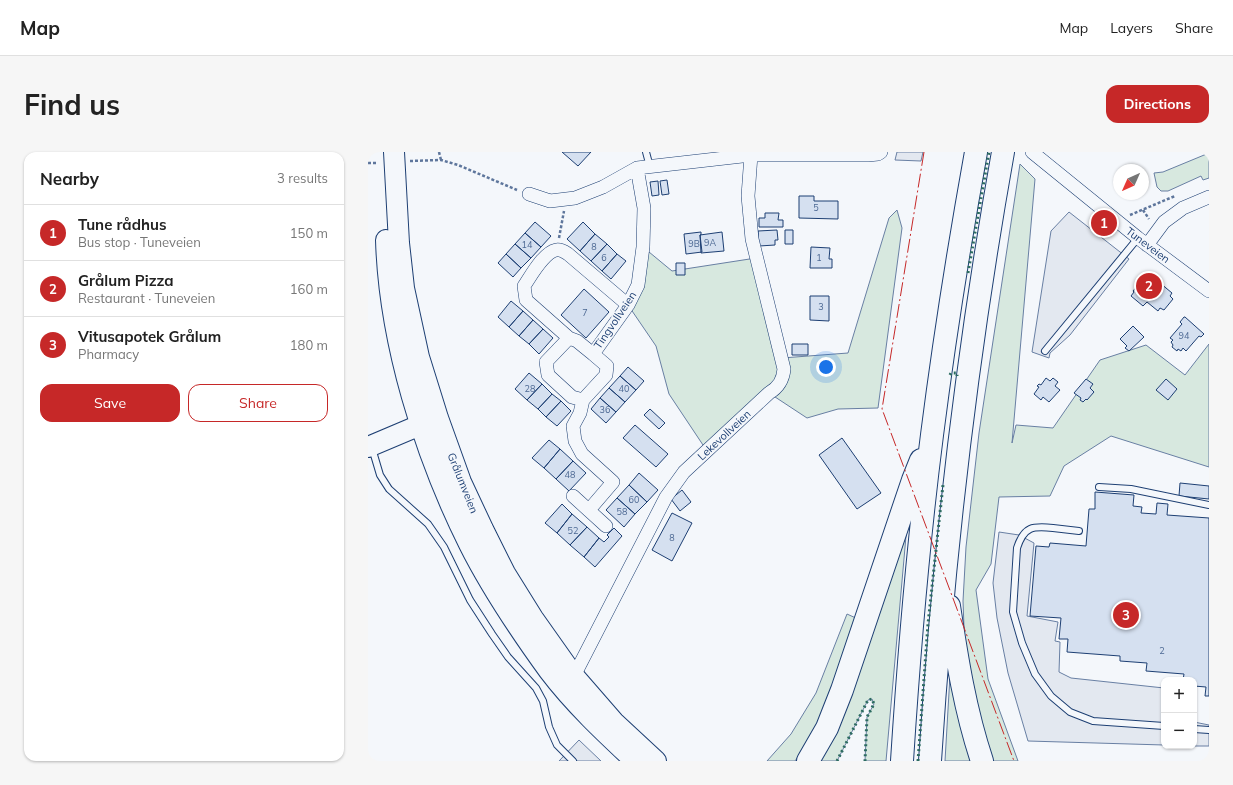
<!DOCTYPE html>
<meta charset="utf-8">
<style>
:root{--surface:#fff;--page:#f6f6f6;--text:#222;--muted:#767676;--line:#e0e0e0;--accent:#c62828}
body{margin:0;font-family:Mulish,sans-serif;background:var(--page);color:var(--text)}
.controls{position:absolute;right:12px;bottom:12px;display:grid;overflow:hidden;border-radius:8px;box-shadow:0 1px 3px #0004}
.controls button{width:36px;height:36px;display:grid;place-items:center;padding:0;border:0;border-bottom:1px solid var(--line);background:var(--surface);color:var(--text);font:20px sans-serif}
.compass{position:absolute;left:745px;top:12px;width:36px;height:36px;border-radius:50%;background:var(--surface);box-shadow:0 1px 3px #0004;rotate:225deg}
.you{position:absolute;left:458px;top:215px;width:14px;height:14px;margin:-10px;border:3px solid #fff;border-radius:50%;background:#1a73e8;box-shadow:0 0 0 6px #1a73e833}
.badge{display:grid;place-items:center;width:26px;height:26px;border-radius:50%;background:var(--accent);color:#fff;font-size:13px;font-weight:700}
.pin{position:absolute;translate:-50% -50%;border:2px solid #fff;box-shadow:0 1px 4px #0006}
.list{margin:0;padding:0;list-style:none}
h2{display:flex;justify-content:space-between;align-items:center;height:52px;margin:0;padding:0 16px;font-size:17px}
h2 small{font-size:13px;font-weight:400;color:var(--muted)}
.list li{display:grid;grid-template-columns:26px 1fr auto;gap:12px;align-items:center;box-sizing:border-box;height:56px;padding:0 16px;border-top:1px solid var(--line)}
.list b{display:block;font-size:15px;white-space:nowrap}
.list p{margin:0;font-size:13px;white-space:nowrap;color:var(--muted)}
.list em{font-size:13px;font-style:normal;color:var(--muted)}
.actions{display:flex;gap:8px;padding:12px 16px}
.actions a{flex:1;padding:9px 0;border:1px solid var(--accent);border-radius:12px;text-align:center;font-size:14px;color:var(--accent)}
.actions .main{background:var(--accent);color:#fff}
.map{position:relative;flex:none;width:841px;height:609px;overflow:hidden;border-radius:12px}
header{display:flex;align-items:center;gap:24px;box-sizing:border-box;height:56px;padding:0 20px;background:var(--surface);border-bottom:1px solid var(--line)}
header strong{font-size:19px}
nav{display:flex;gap:22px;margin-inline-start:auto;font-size:14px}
.intro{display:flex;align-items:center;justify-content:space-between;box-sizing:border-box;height:96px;padding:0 24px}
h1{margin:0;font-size:28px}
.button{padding:10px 18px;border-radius:12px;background:var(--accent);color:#fff;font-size:14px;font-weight:700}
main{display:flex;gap:24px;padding:0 24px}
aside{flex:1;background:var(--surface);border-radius:12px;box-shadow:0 1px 3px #0004}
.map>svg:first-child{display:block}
.green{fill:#d7e8df;stroke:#687fa3}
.parking{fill:#e3e8f0;stroke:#687fa3}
.building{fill:#d5e0f0;stroke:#1d3f73}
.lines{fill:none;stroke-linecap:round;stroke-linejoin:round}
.service-casing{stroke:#1d3f73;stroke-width:8}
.minor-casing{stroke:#1d3f73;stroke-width:14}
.primary-casing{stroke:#1d3f73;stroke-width:22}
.motorway-casing{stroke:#1d3f73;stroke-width:24}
.path{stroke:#5e769c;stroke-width:2.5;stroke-dasharray:3 2;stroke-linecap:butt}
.service{stroke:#f4f7fb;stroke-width:6}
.minor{stroke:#f4f7fb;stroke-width:13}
.primary{stroke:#f4f7fb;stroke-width:20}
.motorway{stroke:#f4f7fb;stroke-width:22}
.hedge{stroke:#2c6c60;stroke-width:3;stroke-dasharray:2 3;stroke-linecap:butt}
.power{stroke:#c62828;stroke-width:1;stroke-dasharray:14 3 2 3;stroke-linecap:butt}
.labels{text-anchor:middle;stroke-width:3;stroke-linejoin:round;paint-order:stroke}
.number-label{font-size:9px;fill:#4b6792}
.street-label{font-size:11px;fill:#1d3f73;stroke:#f4f7fb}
</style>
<header>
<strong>Map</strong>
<nav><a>Map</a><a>Layers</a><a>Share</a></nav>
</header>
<div class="intro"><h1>Find us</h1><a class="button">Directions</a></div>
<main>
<aside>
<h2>Nearby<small>3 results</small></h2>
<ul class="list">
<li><span class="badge">1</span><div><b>Tune rådhus</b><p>Bus stop · Tuneveien</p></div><em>150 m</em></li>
<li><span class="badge">2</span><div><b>Grålum Pizza</b><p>Restaurant · Tuneveien</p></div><em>160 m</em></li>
<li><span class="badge">3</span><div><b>Vitusapotek Grålum</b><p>Pharmacy</p></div><em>180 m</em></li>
</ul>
<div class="actions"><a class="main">Save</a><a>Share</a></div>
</aside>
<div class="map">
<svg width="841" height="609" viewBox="0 0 841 609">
<rect width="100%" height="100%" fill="#f4f7fb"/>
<!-- green -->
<path class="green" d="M841 1V26L835 28 833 24 800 39H793L789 35 786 21 795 20Z
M652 12 667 27 644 291 648 273 685 276 732 208 778 193 817 223 841 192V315L743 284 696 314 682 344 631 345 623 412 608 438 620 527 650 609H622L597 502 595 449 598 395 611 281Z
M529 58 534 76 510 256 470 257 439 266 401 241 339 299 301 242 288 194 260 153 275 95 304 119 388 106 414 206 480 201 521 66Z
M539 373 518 609H497L499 565 506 552 504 547 500 548 469 609H448Z
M479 462 490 467 458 556 442 588 427 609H399L423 582 448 541Z
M583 506 607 609H577Z"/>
<!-- parking -->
<path class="parking" d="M529 0H555L553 9 527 8Z
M701 60 761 107 702 183 682 201 681 206 664 200 683 79Z
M631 380 651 383 666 391 659 464 690 470 687 489 692 490 691 520 703 526 796 536V593L660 589 640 521 629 466 625 431Z
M826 570 841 573V594H826Z
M211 588 233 609H191Z"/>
<!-- building -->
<path class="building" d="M194 0H223L210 14Z
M299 28 301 42 294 43 292 29Z
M290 29 291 43 284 44 282 30Z
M431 44H446V49H470V67L431 66Z
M397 61H411L410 68H415V75H391V66H397Z
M167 70 183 84 173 95 157 81Z
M215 70 227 82 212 99 199 87Z
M409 78 410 88H407V93L391 94 390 79Z
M417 78H425V92H417Z
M333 80V83H332L334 100 318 102 316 82Z
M354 80 356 99 333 101 332 83Z
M157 81 173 95 163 106 147 92Z
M227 82 239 92 223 109 212 99Z
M147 92 163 106 153 116 138 102Z
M239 92 249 102 234 119 223 109Z
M443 95 462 96 461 107H464V116H442Z
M138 102 153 116 145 125 130 111Z
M249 102 258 109 243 127 234 119Z
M308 111H317V123H308Z
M780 121 804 141 802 144 805 147 796 158 792 156 790 159 779 150 775 154 763 144 766 140 765 139Z
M216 137 241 160 218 186 193 163Z
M442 144H461V169L442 168Z
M143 149 155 159 141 175 130 165Z
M155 159 165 168 151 184 141 175Z
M816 165H817L836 182 833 185 831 184 818 199 815 196 813 199 810 197 809 199 804 195 805 193 803 190 805 188 802 186 814 172 812 170Z
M165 168 175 177 161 192 151 184Z
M765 174 776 185 761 199 757 196 759 194 752 187Z
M175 177 185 186 171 202 161 192Z
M424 192H440V203H424Z
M260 215 276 229 268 238 252 224Z
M161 221 174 232 159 248 147 237Z
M252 224 268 238 257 250 241 236Z
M678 226 682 229 685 226 690 230 687 234 692 238 681 250 675 245 673 248 666 242 671 235 669 234 671 232 673 233Z
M718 227 725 232 722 236 726 240 719 248 718 247 715 250 712 248 713 246 706 241Z
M798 227 809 237 800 248 788 238Z
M174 232 184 242 170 257 159 248Z
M241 236 257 250 248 260 232 246Z
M184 242 193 249 178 265 170 257Z
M232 246 248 260 238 271 223 257Z
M193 249 203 259 189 274 178 265Z
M282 257 297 271 291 277 276 263Z
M267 273 300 302 288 315 255 286Z
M474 286 513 341 489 357 451 303Z
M181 288 192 297 176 316 164 306Z
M192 297 205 309 188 327 176 316Z
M205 309 218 321 201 339 188 327Z
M271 321 290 338 279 350 261 333Z
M812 331 841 334V347L811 344Z
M261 333 279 350 267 362 249 346Z
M314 338 323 350 312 359 303 347Z
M727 340 766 343 765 354 774 355 773 361 788 362 789 351 800 352 799 363 841 366V544H837L838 535 826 534V528H815L816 522 778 519 779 511 752 509V504L699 500 700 487H691L693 466 662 464 668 394 681 395 682 391 718 394 721 357H727Z
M249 346 267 362 256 375 238 358Z
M194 352 204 362 189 381 177 371Z
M304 361 324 371 304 409 284 398Z
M204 362 219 375 202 393 189 381Z
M219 375 231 386 216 405 202 393Z
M246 376 254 384 227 415 216 405 231 386 236 390 241 385 239 383Z"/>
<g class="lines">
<defs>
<path id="service" d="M278 0 282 15
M677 199 770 86
M4 296 12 323 21 337 60 372 76 395 102 448 124 482 140 505 168 536 175 549 181 575 189 593 205 609
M731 335 763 337 841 353
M711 379C702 378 694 377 685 376 665 374 656 374 649 396L645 460 654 491 667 522 683 544 702 560 725 569 796 574
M826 577 841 578"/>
<path id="minor" d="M664 0 770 86 841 139
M161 42 182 49 207 46 235 35 269 16 383 3H500L510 2 513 0
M779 93 796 70 815 56 841 45
M201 186 158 148 156 134C163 124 175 101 188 98 193 97 197 100 200 102L260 153
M225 202 239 214 238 223 215 248 204 245 180 223 178 210 201 186 209 189 225 202 260 153 270 133 275 95 276 56 269 16
M215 248 212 261 205 274 207 289 214 302 245 330 221 358
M205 344 238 374
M206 530V524L298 345 316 320 401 241C411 235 415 228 416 217L384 87 380 44 383 3"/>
<path id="primary" d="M26 0 31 91 36 136 51 205 70 266 93 330 115 377 137 421 165 466 206 524 246 570 288 609
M18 88C21 189 56 302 101 392 123 436 152 479 181 519 206 552 237 581 267 609
M0 295 64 268"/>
<path id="motorway" d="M581 454C589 507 597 558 614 609
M440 609 459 576 474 538 545 328 553 308
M534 609C541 500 550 392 564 283 576 189 591 94 608 0
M562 609C575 405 599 201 635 0"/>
</defs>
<!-- service casing -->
<use href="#service" class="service-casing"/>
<!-- minor casing -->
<use href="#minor" class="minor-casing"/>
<!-- primary casing -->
<use href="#primary" class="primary-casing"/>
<!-- motorway casing -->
<use href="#motorway" class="motorway-casing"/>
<!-- path -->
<path class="path" d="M71 0 73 8
M42 9 73 8 90 13 149 38
M0 11H10
M775 58 781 67
M762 63 807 44
M191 86 196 59"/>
<!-- service -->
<use href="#service" class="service"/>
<!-- minor -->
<use href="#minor" class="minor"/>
<!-- primary -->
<use href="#primary" class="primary"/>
<!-- motorway -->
<use href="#motorway" class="motorway"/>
<!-- hedge -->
<path class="hedge" d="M600 121 621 0
M582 223 583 221H589V224
M469 609 500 548 504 547 506 552 499 565 497 609
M550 609 560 472 575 333"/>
<!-- power -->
<path class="power" d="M556 0 514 257 646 609"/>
</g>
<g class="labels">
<!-- number labels -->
<g class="number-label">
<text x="448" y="59">5</text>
<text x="342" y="94">9A</text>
<text x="326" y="95">9B</text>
<text x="159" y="96">14</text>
<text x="226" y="98">8</text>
<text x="236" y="109">6</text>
<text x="451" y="109">1</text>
<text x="453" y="158">3</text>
<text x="217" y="164">7</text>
<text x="816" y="187">94</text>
<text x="162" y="240">28</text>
<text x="256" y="240">40</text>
<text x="237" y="261">36</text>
<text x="202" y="326">48</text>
<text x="266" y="351">60</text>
<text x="254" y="363">58</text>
<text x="205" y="382">52</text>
<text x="304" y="389">8</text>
<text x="794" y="502">2</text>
</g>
<!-- street labels -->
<g class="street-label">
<text transform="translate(780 93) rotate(37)" y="4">Tuneveien</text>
<text transform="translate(247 168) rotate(-56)" y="4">Tingvollveien</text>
<text transform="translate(356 283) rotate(-43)" y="4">Lekevollveien</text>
<text transform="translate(95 331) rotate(68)" y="4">Grålumveien</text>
</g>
</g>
</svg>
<div class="controls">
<button>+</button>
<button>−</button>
</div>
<svg class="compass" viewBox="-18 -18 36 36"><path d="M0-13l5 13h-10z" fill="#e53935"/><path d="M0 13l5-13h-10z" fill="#767676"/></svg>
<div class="you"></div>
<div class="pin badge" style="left:736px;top:71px">1</div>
<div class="pin badge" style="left:781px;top:134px">2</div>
<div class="pin badge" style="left:758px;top:463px">3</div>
</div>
</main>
